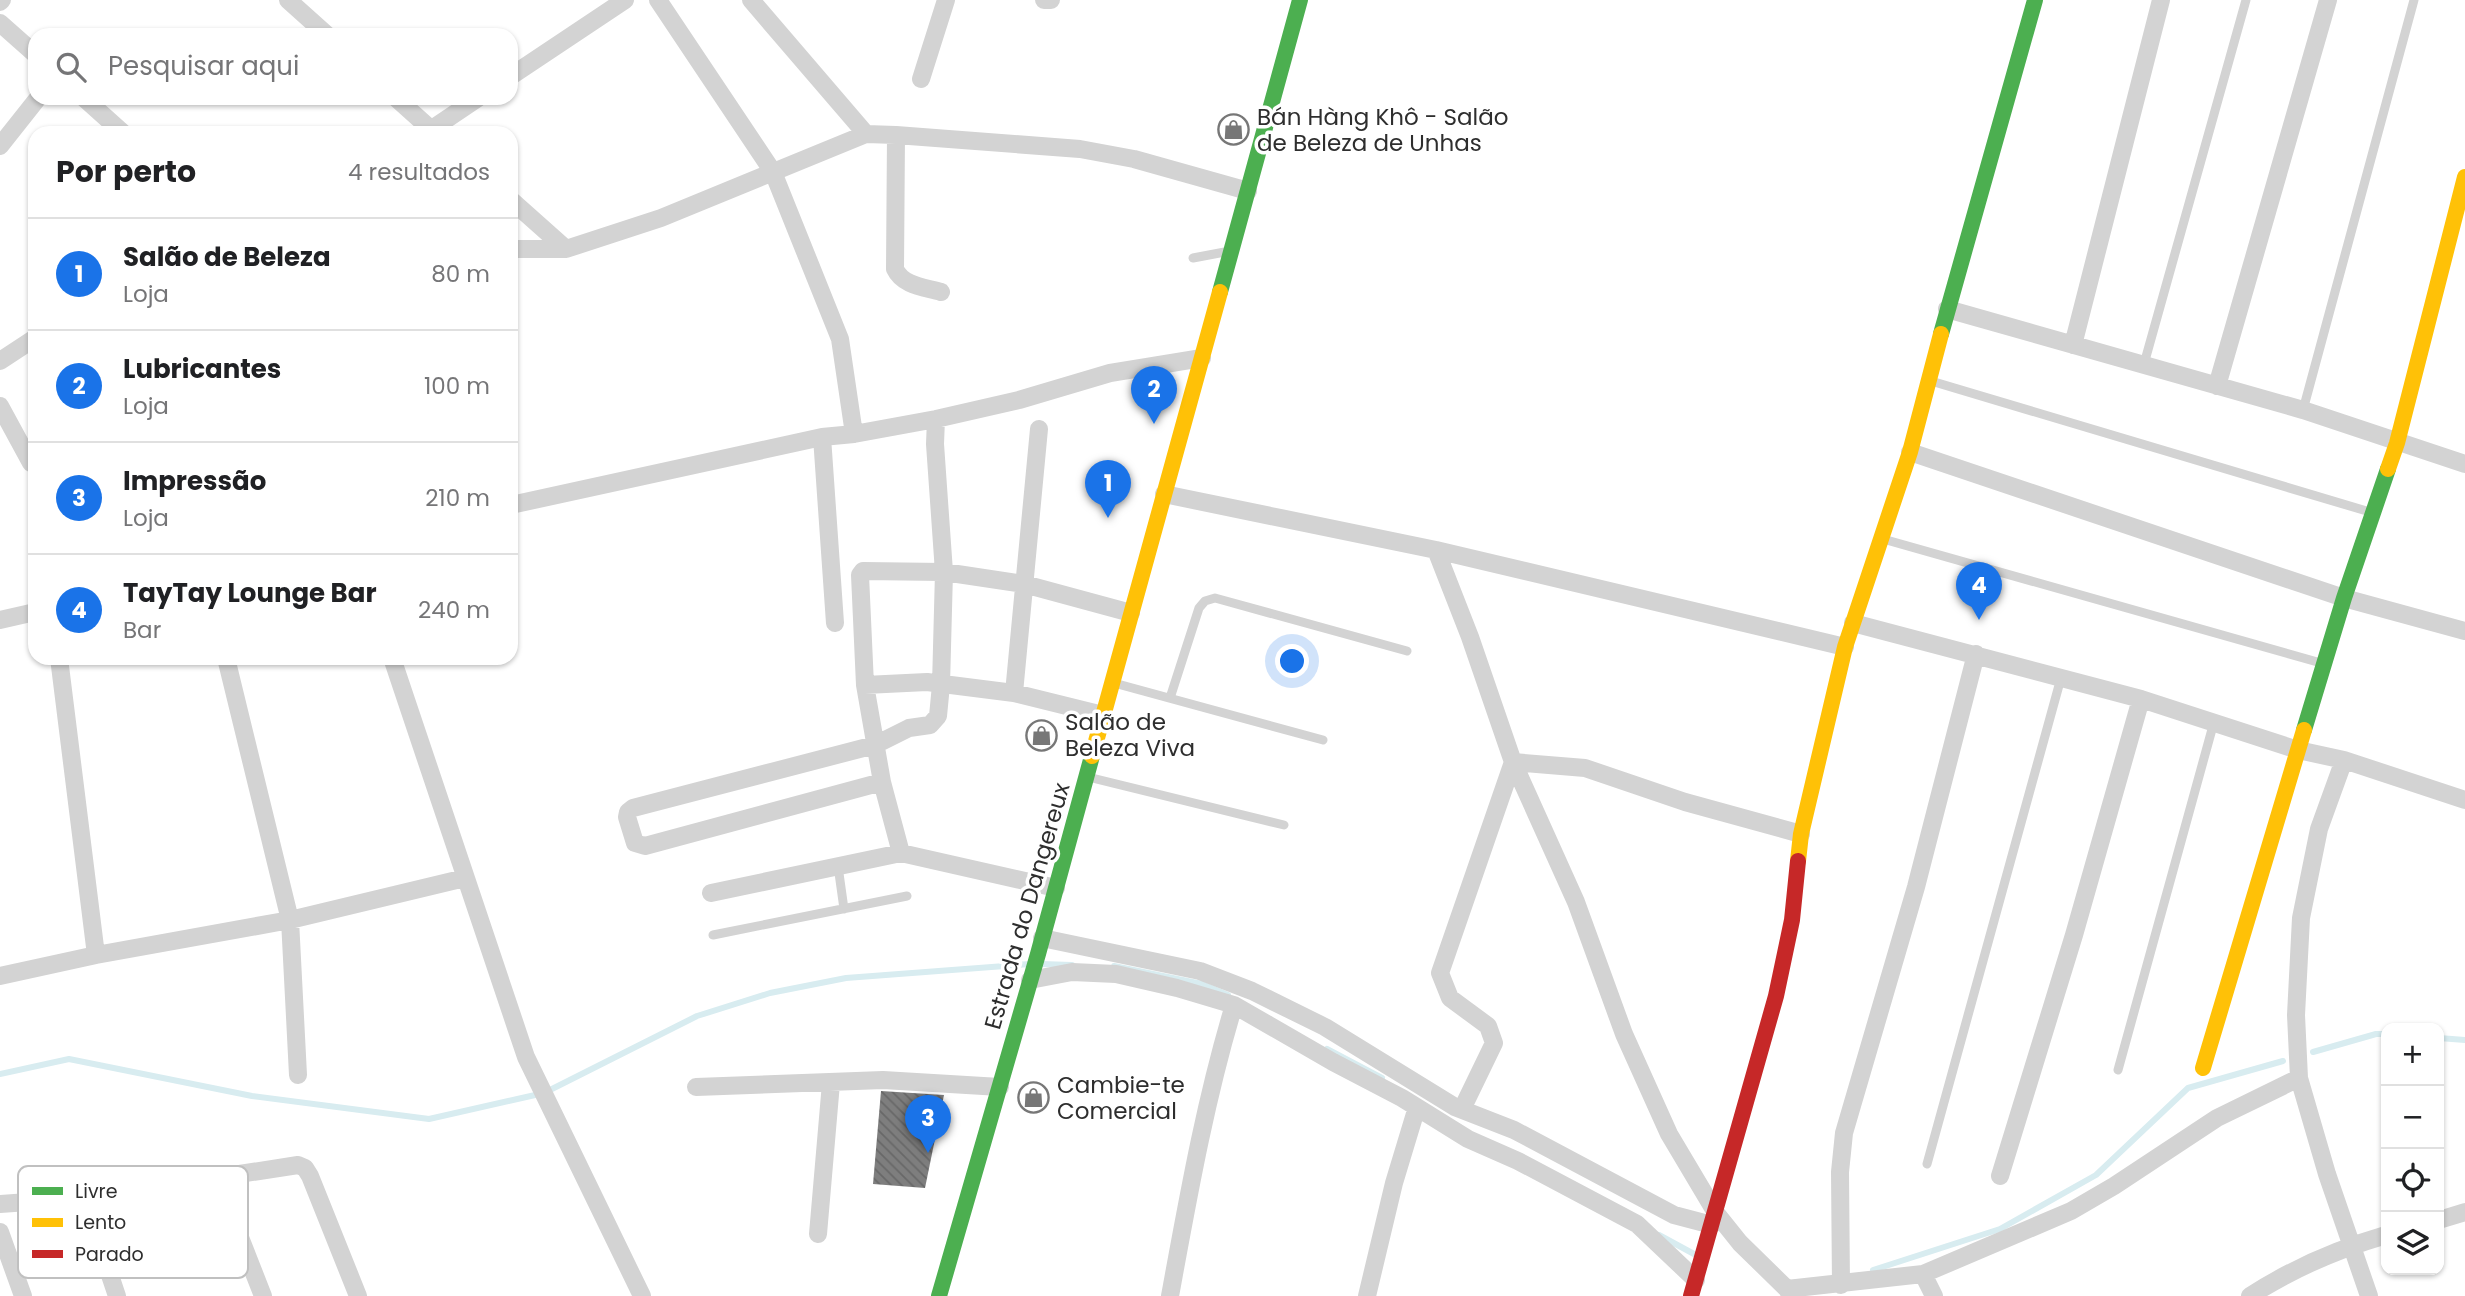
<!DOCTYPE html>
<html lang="pt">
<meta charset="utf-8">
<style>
:root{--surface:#fff;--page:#f2f2f2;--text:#202124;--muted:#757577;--line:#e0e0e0;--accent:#1a73e8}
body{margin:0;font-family:Poppins,sans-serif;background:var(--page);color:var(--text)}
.controls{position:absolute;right:21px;bottom:21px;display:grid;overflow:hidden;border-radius:14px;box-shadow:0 2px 5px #0004}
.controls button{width:63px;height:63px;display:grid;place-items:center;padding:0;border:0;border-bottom:2px solid var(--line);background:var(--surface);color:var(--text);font:35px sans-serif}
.you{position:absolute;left:1293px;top:662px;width:24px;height:24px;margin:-18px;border:5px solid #fff;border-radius:50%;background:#1a73e8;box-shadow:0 0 0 10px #1a73e833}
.badge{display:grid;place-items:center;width:46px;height:46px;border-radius:50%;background:var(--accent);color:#fff;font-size:23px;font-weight:700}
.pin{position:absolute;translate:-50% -58px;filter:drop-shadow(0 2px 4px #0008)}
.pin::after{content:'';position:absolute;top:37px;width:24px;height:21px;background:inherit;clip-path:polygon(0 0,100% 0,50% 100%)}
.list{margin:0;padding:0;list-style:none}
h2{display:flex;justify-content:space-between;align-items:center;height:91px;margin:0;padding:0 28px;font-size:30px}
h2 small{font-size:23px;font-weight:400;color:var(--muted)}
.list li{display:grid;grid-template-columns:46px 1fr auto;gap:21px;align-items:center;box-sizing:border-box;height:112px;padding:0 28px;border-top:2px solid var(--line)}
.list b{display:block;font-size:26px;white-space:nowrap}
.list p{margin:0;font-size:23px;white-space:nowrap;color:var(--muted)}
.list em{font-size:23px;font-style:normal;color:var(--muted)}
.icon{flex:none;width:38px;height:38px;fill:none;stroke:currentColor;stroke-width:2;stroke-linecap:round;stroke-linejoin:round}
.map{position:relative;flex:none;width:2465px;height:1296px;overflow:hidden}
.search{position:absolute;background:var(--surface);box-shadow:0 2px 5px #0004;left:28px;top:28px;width:490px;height:77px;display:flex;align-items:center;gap:18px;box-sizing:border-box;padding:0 24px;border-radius:21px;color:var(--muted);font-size:26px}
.panel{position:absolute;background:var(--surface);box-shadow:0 2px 5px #0004;left:28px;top:126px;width:490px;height:539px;border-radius:21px}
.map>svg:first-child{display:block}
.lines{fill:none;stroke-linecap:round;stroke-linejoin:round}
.stream{stroke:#d8ecf0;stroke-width:6}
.building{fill:url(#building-back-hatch)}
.lane{stroke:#d3d3d3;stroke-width:9}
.street{stroke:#d3d3d3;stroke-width:18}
.fast{stroke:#4caf50;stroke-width:16}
.slow{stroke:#ffc107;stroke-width:16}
.jam{stroke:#c62828;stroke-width:16}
.labels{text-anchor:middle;stroke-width:7;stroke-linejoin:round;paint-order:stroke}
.poi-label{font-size:23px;fill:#2e2e2e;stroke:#fff;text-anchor:start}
.street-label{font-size:23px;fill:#2e2e2e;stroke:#fff}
.key{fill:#fff;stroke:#c0c0c0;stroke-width:2}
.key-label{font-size:19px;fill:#2e2e2e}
</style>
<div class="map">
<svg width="2465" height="1296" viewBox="0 0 2465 1296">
<defs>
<pattern id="building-back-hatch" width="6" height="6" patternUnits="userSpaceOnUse" patternTransform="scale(1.75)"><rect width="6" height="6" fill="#7e7e7e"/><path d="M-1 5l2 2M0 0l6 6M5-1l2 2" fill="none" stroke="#686868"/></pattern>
</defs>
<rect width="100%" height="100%" fill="#fff"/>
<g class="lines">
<!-- stream -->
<path class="stream" d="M1041 964 1072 965
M1114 966 1202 984 1228 995
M2439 1038 2465 1040
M1327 1049 1382 1078
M2313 1052 2376 1034H2386
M0 1074 69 1059 252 1096 429 1119 544 1093 697 1016 770 993 846 978 1030 964
M1659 1235 1694 1254
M1873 1270 2000 1229 2096 1175 2188 1088 2283 1061"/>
</g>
<!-- building -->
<path class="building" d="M881 1091 944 1095 925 1188 873 1184Z"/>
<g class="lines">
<!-- lane -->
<path class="lane" d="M1193 258 1230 251
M2144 364 2246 0
M1931 381 2370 512
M2303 410 2414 0
M1883 539 2321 663
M1114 683 1323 740
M1170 698 1199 608 1205 601 1215 598 1407 651
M1088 777 1284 825
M838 866 844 909
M713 935 907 896
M2118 1070 2214 722
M1927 1164 2061 678"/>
<!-- street -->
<path class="street" d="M288 0 327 35
M658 0 773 172 840 339 854 434
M751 0 866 134
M1044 0H1051
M0 2 2 0
M0 23 35 54
M511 76 625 0
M921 79 946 0
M84 98 123 133
M396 98 435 133
M426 133 478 98
M896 135 895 269C903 286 924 287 941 292
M0 146 38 98
M511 200 566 249
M511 249H566L661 218 866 134 896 135 1080 149 1134 159 1248 191
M1947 309 2303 410 2465 464
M2073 345 2161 0
M0 361 35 338
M2217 386 2328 0
M0 406 31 463
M822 437 835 623
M1910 452 2344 598 2465 631
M1164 494 1436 550 1845 647
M511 505 822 437 854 434 936 419 1019 400 1110 373 1202 358
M1436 550 1470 637 1513 762 1576 902 1624 1034 1669 1134 1716 1213 1740 1243 1787 1289 1791 1296
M0 620 35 612
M1853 623 2141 699 2298 750 2344 760 2465 800
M59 658 96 955
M226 658 290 920 298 1075
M392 658 526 1057 642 1296
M865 685 927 682 1014 693 1103 715
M1014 693 1039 429
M2344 760 2319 829 2301 918 2296 1015 2299 1078 2327 1174 2369 1296
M882 782 645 846 635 843 627 817 628 812 633 808 875 745 909 728 930 725 938 716 941 685 944 572 935 444 936 419
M901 853 882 782 865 685 860 575 863 571 944 572 1024 584 1131 613
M711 893 901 853 1056 888
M1042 938 1200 971 1252 991 1325 1027 1455 1107 1514 1130 1674 1215 1712 1225
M0 976 96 955 290 920 465 878
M1030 980 1072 972 1116 974 1177 988 1234 1005 1333 1062 1402 1098 1468 1139 1518 1161 1637 1224 1696 1280
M696 1087 883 1080 1000 1087
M1460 1107 1464 1105 1494 1043 1488 1026 1450 998 1440 973 1513 762 1585 768 1685 802 1801 834
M2000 1176 2074 935 2141 699
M217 1179 263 1296
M84 1198 117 1296
M0 1204 84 1198 298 1165 305 1168 310 1176 358 1296
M2439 1220 2465 1212
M0 1232 23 1296
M818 1234 831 1083
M1923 1274 2071 1211 2114 1186 2217 1118 2299 1078
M1841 1285 1840 1172 1844 1133 1916 887 1976 654
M1787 1289 1923 1274 1934 1296
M1170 1296C1188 1198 1205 1101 1234 1005
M1367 1296 1394 1183 1417 1107
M2250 1296C2292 1269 2338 1249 2386 1235"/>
<!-- fast -->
<path class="fast" d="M1220 292 1300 0
M1941 334 2035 0
M2304 730 2344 598 2388 469
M939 1296 1038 954 1092 756"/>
<!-- slow -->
<path class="slow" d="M2388 469 2397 443 2465 177
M1092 756 1220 292
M1798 861 1801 834 1845 647 1910 452 1941 334
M2203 1068 2304 730"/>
<!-- jam -->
<path class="jam" d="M1691 1296 1776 996 1792 920 1798 861"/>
</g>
<!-- icons -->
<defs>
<symbol id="shop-ring" viewBox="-11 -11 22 22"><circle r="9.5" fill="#fff" stroke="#777" stroke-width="1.5"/><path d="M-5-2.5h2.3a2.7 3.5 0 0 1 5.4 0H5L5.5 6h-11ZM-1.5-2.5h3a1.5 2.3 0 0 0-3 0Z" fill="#777"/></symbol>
</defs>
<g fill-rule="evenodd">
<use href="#shop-ring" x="1216" y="112" width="35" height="35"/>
<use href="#shop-ring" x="1024" y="718" width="35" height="35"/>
<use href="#shop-ring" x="1016" y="1080" width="35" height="35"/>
</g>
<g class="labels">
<!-- poi labels -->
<g class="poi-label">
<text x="1257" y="125">Bán Hàng Khô - Salão<tspan x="1257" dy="26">de Beleza de Unhas</tspan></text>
<text x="1065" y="730">Salão de<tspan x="1065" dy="26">Beleza Viva</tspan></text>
<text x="1057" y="1093">Cambie-te<tspan x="1057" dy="26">Comercial</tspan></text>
</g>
<!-- street labels -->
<g class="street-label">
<text transform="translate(1027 906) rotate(-74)" y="8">Estrada do Dangereux</text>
</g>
</g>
<!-- legend -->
<rect x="18" y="1166" width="230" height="112" rx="10" class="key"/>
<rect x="32" y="1187" width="31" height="8" fill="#4caf50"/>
<rect x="32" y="1218" width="31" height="9" fill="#ffc107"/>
<rect x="32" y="1250" width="31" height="8" fill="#c62828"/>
<g class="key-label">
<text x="75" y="1198">Livre</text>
<text x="75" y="1229">Lento</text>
<text x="75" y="1261">Parado</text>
</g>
</svg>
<div class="controls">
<button>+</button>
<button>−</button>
<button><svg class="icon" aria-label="locate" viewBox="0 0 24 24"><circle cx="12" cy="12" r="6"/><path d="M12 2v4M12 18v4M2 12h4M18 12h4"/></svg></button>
<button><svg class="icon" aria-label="layers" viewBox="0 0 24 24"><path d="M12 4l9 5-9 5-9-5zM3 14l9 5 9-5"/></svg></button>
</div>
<div class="you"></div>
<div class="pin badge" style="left:1108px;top:518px">1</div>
<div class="pin badge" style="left:1154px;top:424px">2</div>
<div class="pin badge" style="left:928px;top:1153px">3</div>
<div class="pin badge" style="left:1979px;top:620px">4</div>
<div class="search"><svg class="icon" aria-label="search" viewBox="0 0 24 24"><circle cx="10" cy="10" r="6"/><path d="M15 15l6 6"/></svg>Pesquisar aqui</div>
<section class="panel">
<h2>Por perto<small>4 resultados</small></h2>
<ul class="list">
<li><span class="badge">1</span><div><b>Salão de Beleza</b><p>Loja</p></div><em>80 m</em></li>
<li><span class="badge">2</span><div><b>Lubricantes</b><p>Loja</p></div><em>100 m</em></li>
<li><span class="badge">3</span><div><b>Impressão</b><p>Loja</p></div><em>210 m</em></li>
<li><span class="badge">4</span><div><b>TayTay Lounge Bar</b><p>Bar</p></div><em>240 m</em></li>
</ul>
</section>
</div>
